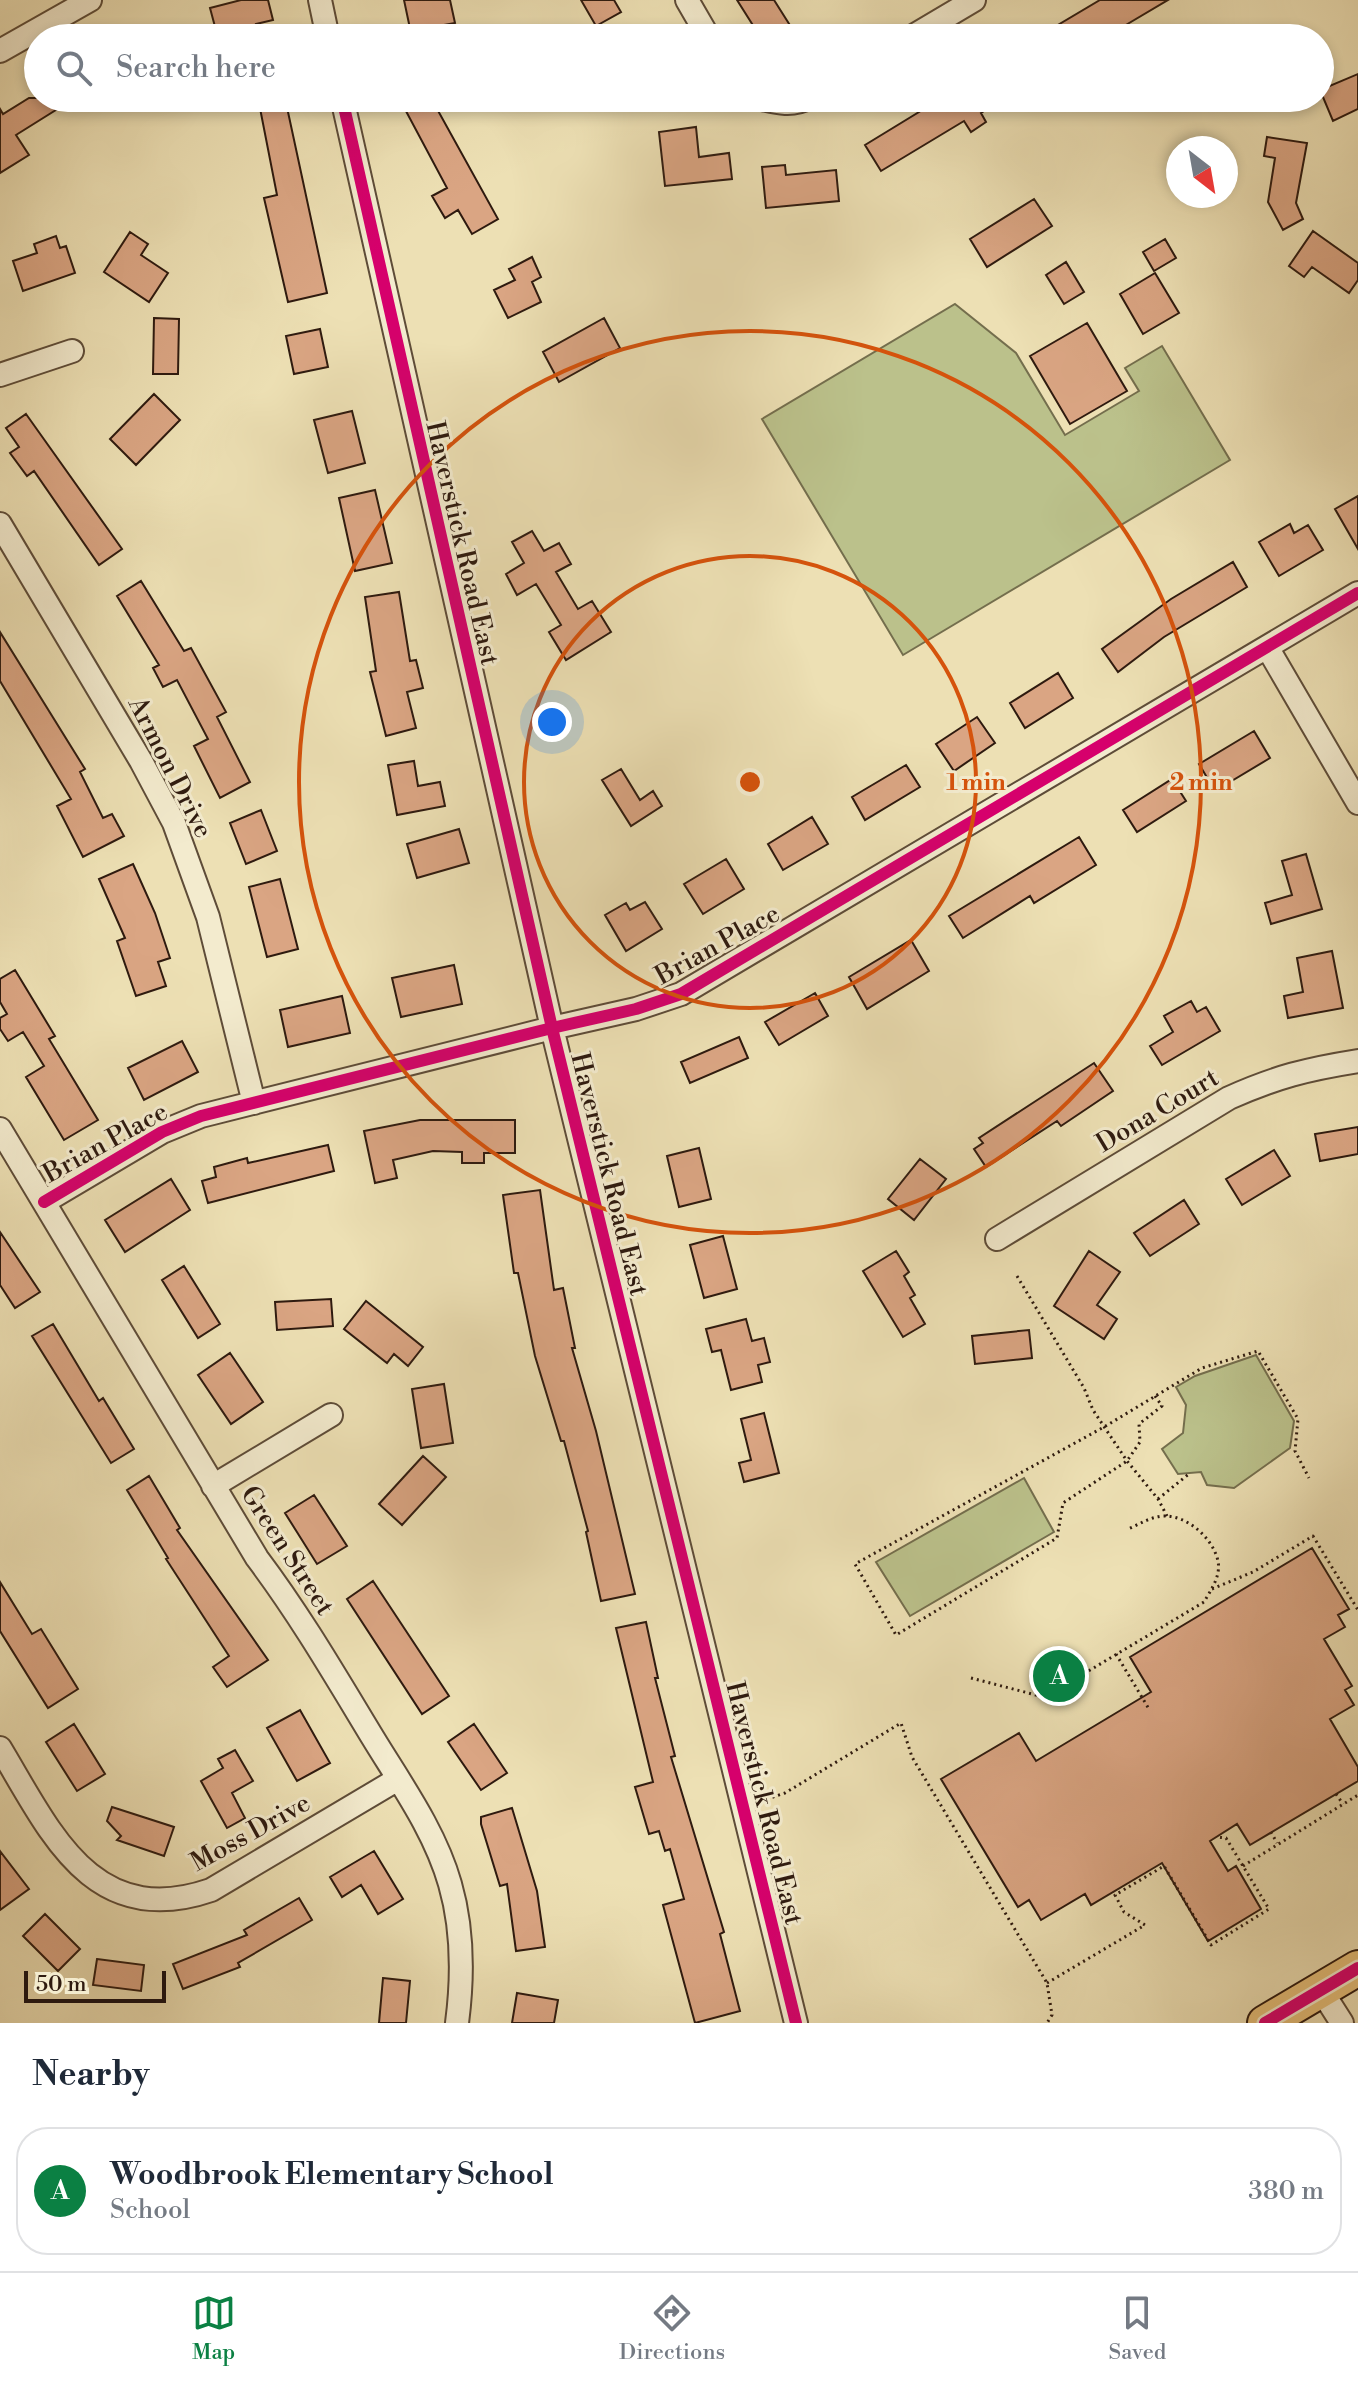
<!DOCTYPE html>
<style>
:root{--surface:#fff;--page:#f6f6f7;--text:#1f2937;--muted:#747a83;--line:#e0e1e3;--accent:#0b8043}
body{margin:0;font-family:"Libre Bodoni",serif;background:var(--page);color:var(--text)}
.compass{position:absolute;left:1166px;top:136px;width:72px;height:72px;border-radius:50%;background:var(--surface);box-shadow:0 4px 12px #0003;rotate:149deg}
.scale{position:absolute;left:24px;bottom:20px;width:142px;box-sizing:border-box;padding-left:8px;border:4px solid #2e1a0f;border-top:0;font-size:22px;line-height:28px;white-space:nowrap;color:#2e1a0f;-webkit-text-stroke:6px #f3ebce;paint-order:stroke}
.you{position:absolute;left:552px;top:722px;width:28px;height:28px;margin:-20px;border:6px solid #fff;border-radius:50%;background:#1a73e8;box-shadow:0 0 0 12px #1a73e833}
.badge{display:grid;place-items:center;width:52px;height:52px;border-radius:50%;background:var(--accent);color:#fff;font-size:26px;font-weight:700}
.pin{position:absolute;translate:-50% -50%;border:4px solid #fff;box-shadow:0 2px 8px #0006}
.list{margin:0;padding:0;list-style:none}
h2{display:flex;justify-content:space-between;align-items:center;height:104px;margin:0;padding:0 32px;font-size:34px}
h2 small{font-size:26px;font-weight:400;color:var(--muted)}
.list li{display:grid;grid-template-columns:52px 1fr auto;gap:24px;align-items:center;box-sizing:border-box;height:128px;margin:0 16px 16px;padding:0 16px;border:2px solid var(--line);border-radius:32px}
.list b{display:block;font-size:30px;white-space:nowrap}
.list p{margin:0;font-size:26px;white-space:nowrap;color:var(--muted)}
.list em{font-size:26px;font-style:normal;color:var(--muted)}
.icon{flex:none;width:44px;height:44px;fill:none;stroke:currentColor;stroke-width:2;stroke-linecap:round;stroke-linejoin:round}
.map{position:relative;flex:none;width:1358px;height:2023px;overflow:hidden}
.search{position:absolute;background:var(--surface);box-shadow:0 4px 12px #0003;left:24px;right:24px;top:24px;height:88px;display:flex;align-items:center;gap:20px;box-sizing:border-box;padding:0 28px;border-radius:44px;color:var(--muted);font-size:30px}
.sheet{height:248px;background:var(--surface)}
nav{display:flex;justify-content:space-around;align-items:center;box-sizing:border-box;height:112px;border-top:2px solid var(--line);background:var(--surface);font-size:22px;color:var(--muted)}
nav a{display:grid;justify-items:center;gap:4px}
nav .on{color:var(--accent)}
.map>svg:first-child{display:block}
.green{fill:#bbc18b;stroke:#746e4d;stroke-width:2}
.building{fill:#daa583;stroke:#2e1a0f;stroke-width:2}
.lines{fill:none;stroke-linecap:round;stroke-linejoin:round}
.minor-casing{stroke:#5e4c38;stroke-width:26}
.primary-casing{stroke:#2e1a0f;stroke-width:38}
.path{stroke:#2e1a0f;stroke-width:3;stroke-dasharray:2 4;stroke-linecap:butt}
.minor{stroke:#f3ebce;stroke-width:22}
.primary{stroke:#e6c07a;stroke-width:34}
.cycleway-casing{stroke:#f3ebce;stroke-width:17}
.cycleway{stroke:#d6006c;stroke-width:12}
.ring{fill:none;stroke:#d5530c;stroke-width:4}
.labels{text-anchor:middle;stroke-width:6;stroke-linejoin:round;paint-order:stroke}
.street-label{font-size:26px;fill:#2e1a0f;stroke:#f3ebce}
.centre{fill:#d5530c;stroke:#f3ebce;stroke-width:4}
.ring-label{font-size:24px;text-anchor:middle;font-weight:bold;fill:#d5530c;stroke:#f3ebce;stroke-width:6;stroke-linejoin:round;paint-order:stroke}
</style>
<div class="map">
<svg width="1358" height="2023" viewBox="0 0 1358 2023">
<rect width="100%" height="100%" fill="#ede0b4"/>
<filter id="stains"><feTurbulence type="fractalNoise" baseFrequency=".0025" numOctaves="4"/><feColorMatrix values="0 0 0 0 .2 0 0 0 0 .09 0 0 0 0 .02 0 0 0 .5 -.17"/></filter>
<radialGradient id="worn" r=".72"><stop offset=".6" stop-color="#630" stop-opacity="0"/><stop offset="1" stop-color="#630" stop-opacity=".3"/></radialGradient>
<!-- green -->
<path class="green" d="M955 304 1016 353 1065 435 1139 391 1125 368 1162 346 1230 460 903 655 762 419Z
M1256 1355 1294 1421 1290 1448 1234 1488 1207 1485 1201 1472 1178 1474 1162 1449 1183 1433 1186 1405 1176 1387 1195 1376Z
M1024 1478 1054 1532 910 1616 876 1562Z"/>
<!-- building -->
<path class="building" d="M241 0H268L273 20 256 24 260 38H238L237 33 218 38 210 8Z
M404 0H450L455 23 438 26 441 38H412Z
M581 0H614L621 12 596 26Z
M737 0H774L798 38H761Z
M1100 0H1168L1114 32 1111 27 1092 38H1036Z
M1358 74V109L1333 121 1320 90Z
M29 98H75L16 135 29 155 0 173V109L3 114Z
M258 98H285L327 293 288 302 264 198 277 195Z
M399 98H431L498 219 472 234 458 210 445 218 432 196 447 188Z
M942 98H1005L981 113 986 122 971 132 964 121 881 171 865 145Z
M696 127 699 157 729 153 732 179 665 186 659 132Z
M1267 137 1307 143 1296 203 1303 219 1283 230 1268 202 1275 158 1264 156Z
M785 165 786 175 836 170 839 201 766 208 762 167Z
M1034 199 1052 226 987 267 970 239Z
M1313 231 1358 263V280L1349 293 1312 267 1304 277 1289 266Z
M130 232 148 244 141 255 168 273 149 302 104 272Z
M56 236 60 248 66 246 75 273 23 291 13 261 37 253 34 244Z
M1165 239 1176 258 1154 271 1143 252Z
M532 257 541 277 532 282 541 302 508 318 494 290 515 280 509 269Z
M1066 262 1084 292 1064 304 1046 275Z
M1155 273 1179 313 1143 334 1120 294Z
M154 318 179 319 178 374H153Z
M604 318 620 348 559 382 543 352Z
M1087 323 1127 391 1070 424 1030 356Z
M320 329 328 367 294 374 286 336Z
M154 394 180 420 136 465 110 439Z
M352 411 365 463 328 473 314 420Z
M26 414 122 549 99 565 34 471 27 476 10 453 19 447 6 428Z
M375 490 392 563 355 571 339 498Z
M1358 496V549L1335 509Z
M1290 524 1294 533 1308 525 1323 550 1279 576 1259 542Z
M532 531 544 551 559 543 571 564 556 572 578 609 592 601 611 632 566 660 549 632 561 625 536 584 517 595 506 574 524 563 512 542Z
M1233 562 1247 587 1164 637 1118 672 1102 649 1171 599Z
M141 581 184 651 191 648 226 712 217 717 250 782 220 798 194 746 208 739 177 680 163 687 153 668 159 665 117 596Z
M399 592 410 661 416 660 423 688 407 692 416 728 386 736 370 672 376 671 365 597Z
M0 632 85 769 80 772 103 818 112 814 124 836 83 857 57 806 71 799 0 681Z
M1058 673 1073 698 1025 728 1010 703Z
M977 717 995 743 954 771 936 744Z
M1254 731 1270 758 1215 791 1199 764Z
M414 761 418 786 440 782 445 806 397 815 388 765Z
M906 765 920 787 865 820 852 797Z
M621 769 640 800 653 791 662 806 631 826 602 780Z
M1172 779 1186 801 1137 832 1123 810Z
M261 810 277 851 246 864 230 823Z
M812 817 828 844 783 870 768 844Z
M459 829 469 863 417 878 407 844Z
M1079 837 1096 865 1034 903 1030 896 963 938 949 916Z
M1306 854 1322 909 1271 924 1265 903 1292 895 1282 861Z
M726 859 744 889 703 914 684 884Z
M133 864 155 913 170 958 158 962 166 986 136 996 117 941 125 938 99 879Z
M280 879 298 949 267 957 249 887Z
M645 902 662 929 626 951 605 915 626 903 630 910Z
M911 940 929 971 867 1009 849 977Z
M1332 951 1343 1008 1288 1018 1284 996 1303 992 1297 958Z
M454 965 462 1004 401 1017 392 978Z
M15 970 55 1036 49 1039 98 1120 64 1140 26 1077 44 1066 23 1032 8 1041 0 1029V1018L7 1014 0 1002V979Z
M815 993 828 1016 779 1045 765 1022Z
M342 996 350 1033 288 1047 280 1010Z
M1191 1001 1197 1012 1206 1007 1220 1031 1162 1065 1150 1046 1173 1032 1164 1016Z
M739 1037 748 1058 690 1083 681 1062Z
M182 1041 198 1072 144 1100 128 1068Z
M1094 1063 1113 1091 1061 1126 1057 1121 986 1167 974 1149 983 1143 979 1138Z
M420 1120H515V1153H484V1163H462V1152L433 1151 393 1160 397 1178 375 1183 364 1131Z
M1358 1127V1154L1320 1161 1315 1134Z
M328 1145 334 1171 208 1203 202 1181 216 1177 214 1167 247 1158 248 1163Z
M699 1148 711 1199 679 1207 667 1156Z
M1274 1150 1290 1176 1242 1205 1226 1179Z
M920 1159 946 1179 914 1220 888 1199Z
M171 1179 190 1210 125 1252 105 1220Z
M540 1190 554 1290 563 1288 575 1348H572L596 1431 635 1594 601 1601 586 1532 588 1531 564 1441H561L535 1356 518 1273H514L503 1195Z
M1184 1200 1199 1224 1150 1256 1134 1233Z
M0 1232 40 1292 15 1308 0 1285Z
M723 1236 737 1289 704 1298 690 1245Z
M896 1251 909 1272 904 1276 915 1295 910 1298 925 1324 903 1337 863 1271Z
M1089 1251 1120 1272 1097 1305 1117 1319 1104 1339 1054 1306Z
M184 1266 220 1324 198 1338 162 1280Z
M331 1299 333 1326 277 1330 275 1302Z
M366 1301 423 1347 408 1366 394 1354 387 1363 344 1329Z
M746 1319 752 1341 764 1338 770 1362 758 1365 762 1382 731 1390 721 1350 712 1352 706 1329Z
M53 1324 99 1401 103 1398 134 1449 111 1463 32 1336Z
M1029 1330 1032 1358 975 1364 972 1336Z
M230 1353 263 1402 231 1424 198 1375Z
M444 1384 453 1443 421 1448 412 1389Z
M764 1413 779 1473 744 1482 739 1463 751 1460 741 1419Z
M423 1456 446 1477 402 1525 379 1504Z
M149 1476 180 1528 177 1530 268 1660 227 1687 213 1667 229 1656 166 1559 168 1558 127 1490Z
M314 1495 347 1546 317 1564 285 1513Z
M1312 1548 1349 1609 1338 1615 1345 1627 1324 1639 1352 1686 1345 1690 1354 1705 1330 1719 1358 1767V1781L1250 1845 1237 1824 1210 1841 1228 1871 1236 1866 1261 1909 1208 1941 1162 1863 1091 1905 1085 1894 1041 1920 1029 1900 1018 1907 941 1779 1019 1733 1036 1761 1151 1692 1130 1657Z
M373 1581 449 1696 422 1714 347 1599Z
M0 1582 32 1634 41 1629 78 1689 48 1708 0 1631Z
M646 1622 658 1678H655L675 1756 671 1757 724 1932 720 1934 740 2011 695 2023 663 1905 684 1899 670 1849 665 1851 659 1831 649 1834 635 1787 653 1782 616 1628Z
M300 1710 330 1763 297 1781 267 1728Z
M74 1724 105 1774 77 1791 46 1742Z
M474 1724 507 1773 481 1790 448 1742Z
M235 1750 253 1781 232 1793 245 1818 227 1828 201 1781 223 1768 218 1759Z
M112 1807 174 1827 164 1856 117 1840 121 1836 107 1821Z
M512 1808 537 1891 545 1947 516 1951 507 1884 500 1886 481 1824V1817Z
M0 1851 29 1889 0 1910Z
M374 1851 403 1899 378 1914 361 1885 342 1897 330 1877Z
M299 1898 312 1920 238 1963 240 1967 183 1989 173 1964 247 1935 244 1930Z
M45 1914 80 1949 58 1971 23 1936Z
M97 1959 144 1965 141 1991 93 1985Z
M383 1978 410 1981 406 2023H379Z
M517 1993 558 2000 554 2023H512Z"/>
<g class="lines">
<defs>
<path id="minor" d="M320 0 328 38
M687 0 709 38
M910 38 974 0
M0 51 90 0
M342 98 552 1028 796 2023
M758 98C775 102 792 107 808 98
M0 375 72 351
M0 524 141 761 174 823 208 917 254 1103
M1267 647 1358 803
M0 1129 257 1558C300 1615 336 1677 373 1738 401 1784 435 1831 450 1884 463 1929 463 1977 457 2023
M44 1202 162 1132 201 1116 552 1028 636 1009 681 994 1358 593
M997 1239 1229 1098C1276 1077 1307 1069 1358 1061
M213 1486 331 1415
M0 1748C50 1831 92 1931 211 1890L398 1779
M1321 1990 1342 2023"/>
<path id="primary" d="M1265 2023 1358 1968"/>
</defs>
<!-- minor casing -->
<use href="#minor" class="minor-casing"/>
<!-- primary casing -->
<use href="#primary" class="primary-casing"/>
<!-- path -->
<path class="path" d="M1017 1276 1084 1388 1093 1410 1127 1461 1158 1499 1167 1516
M1155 1396 1162 1406 1139 1424 1140 1442 1127 1461 1063 1503 1057 1538 896 1635 855 1564 1104 1427 1202 1368 1258 1351 1298 1419 1295 1451 1309 1478
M1158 1499 1190 1473
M1212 1589 1253 1572 1313 1536 1358 1610
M1116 1654 1149 1709
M971 1678 1036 1695 1055 1691 1204 1602C1211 1590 1221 1576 1218 1561 1213 1538 1187 1515 1163 1516 1150 1517 1140 1524 1128 1529
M1336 1794 1343 1804
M761 1801 785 1793 901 1723 912 1757 1047 1983 1052 2015 1047 2023
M1271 1832 1277 1843
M1243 1866 1358 1795
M1047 1983 1145 1925 1124 1912 1115 1895 1164 1866 1211 1945 1269 1909 1226 1838 1216 1837"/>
<!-- minor -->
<use href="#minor" class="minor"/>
<!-- primary -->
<use href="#primary" class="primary"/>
<defs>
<path id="cycleway" d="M342 98 552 1028 796 2023
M44 1202 162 1132 201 1116 552 1028 636 1009 681 994 1358 593
M1265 2023 1358 1968"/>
</defs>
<!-- cycleway casing -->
<use href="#cycleway" class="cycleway-casing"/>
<!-- cycleway -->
<use href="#cycleway" class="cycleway"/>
</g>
<!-- distance rings -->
<g class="ring">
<circle cx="750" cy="782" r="226"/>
<circle cx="750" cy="782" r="451"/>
</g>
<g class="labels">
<!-- street labels -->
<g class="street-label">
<text transform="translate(463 543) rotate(77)" y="9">Haverstick Road East</text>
<text transform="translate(171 767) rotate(63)" y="9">Armon Drive</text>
<text transform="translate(717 944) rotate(-29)" y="9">Brian Place</text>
<text transform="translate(1157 1110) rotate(-31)" y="9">Dona Court</text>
<text transform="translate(105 1142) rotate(-29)" y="9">Brian Place</text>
<text transform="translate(610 1174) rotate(76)" y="9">Haverstick Road East</text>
<text transform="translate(288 1550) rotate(57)" y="9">Green Street</text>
<text transform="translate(765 1803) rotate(76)" y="9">Haverstick Road East</text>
<text transform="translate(250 1832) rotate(-29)" y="9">Moss Drive</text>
</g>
</g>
<circle cx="750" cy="782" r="12" class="centre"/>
<g class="ring-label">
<text x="976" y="790">1 min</text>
<text x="1201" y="790">2 min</text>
</g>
<rect width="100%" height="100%" filter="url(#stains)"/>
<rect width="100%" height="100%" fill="url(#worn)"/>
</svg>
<svg class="compass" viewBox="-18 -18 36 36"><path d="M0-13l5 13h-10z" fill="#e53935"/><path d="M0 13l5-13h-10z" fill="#747a83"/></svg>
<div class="scale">50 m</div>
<div class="you"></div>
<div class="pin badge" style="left:1059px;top:1676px">A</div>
<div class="search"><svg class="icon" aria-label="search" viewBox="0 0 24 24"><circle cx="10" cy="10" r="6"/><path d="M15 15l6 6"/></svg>Search here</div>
</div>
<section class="sheet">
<h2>Nearby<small></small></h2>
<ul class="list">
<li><span class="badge">A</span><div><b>Woodbrook Elementary School</b><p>School</p></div><em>380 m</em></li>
</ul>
</section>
<nav>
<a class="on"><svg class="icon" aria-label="map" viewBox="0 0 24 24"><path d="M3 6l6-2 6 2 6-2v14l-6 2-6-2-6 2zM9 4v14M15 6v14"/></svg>Map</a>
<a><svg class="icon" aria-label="directions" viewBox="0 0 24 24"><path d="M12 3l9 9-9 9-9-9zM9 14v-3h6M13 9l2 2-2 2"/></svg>Directions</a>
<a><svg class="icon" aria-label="saved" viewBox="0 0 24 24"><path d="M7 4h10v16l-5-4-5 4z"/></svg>Saved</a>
</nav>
